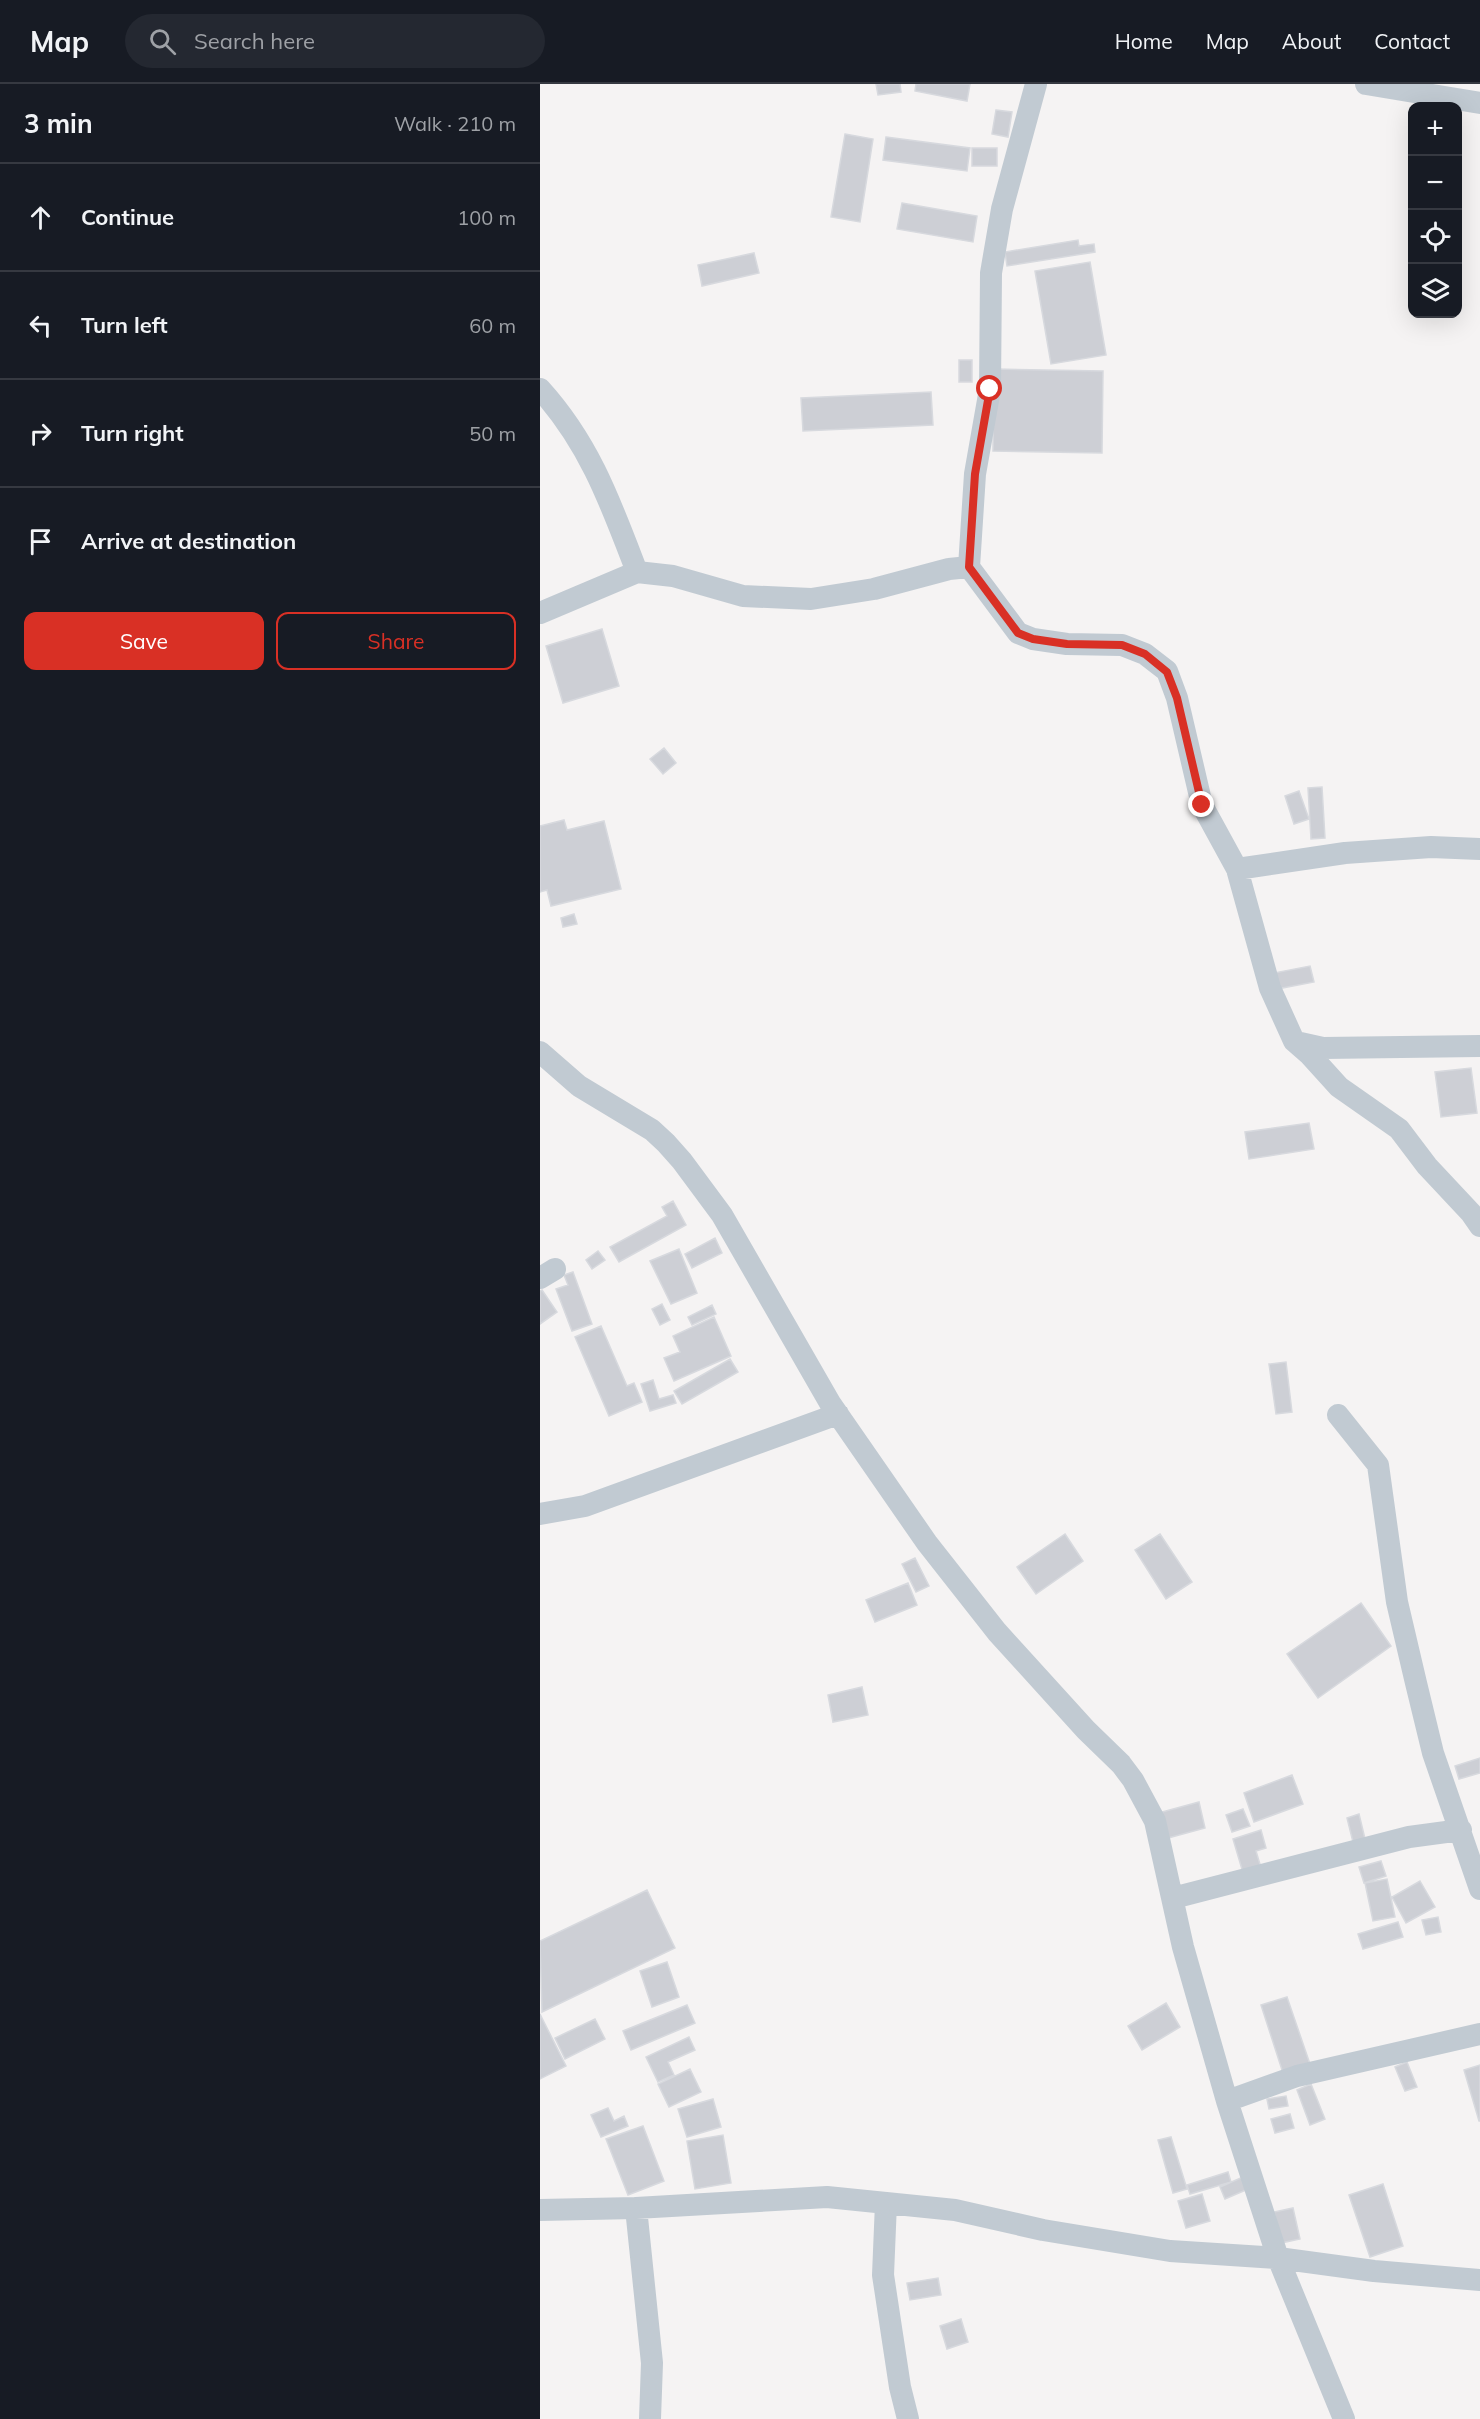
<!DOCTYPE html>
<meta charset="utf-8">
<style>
:root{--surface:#171b24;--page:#242831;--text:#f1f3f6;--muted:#9ea1a6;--line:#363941;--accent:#d93025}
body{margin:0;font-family:Mulish,sans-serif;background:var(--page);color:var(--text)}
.controls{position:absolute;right:18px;top:18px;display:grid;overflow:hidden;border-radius:12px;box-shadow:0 6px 24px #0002}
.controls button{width:54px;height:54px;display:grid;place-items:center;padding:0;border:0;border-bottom:2px solid var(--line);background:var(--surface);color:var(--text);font:30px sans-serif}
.stop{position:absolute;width:18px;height:18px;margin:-14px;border:4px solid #d93025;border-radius:50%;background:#fff}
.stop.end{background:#d93025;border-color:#fff;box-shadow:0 2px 6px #0008}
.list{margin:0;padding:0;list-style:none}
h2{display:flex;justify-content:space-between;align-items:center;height:78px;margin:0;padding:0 24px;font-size:26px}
h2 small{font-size:20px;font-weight:400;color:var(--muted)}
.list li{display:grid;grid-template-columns:39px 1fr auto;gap:18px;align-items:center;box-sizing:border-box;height:108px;padding:0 24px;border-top:2px solid var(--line)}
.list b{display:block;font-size:22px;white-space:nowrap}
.list em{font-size:20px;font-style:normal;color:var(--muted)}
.actions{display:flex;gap:12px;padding:18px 24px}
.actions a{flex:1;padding:14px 0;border:2px solid var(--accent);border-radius:12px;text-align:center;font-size:21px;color:var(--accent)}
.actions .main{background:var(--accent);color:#fff}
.icon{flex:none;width:33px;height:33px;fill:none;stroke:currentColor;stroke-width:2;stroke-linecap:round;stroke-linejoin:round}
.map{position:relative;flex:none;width:940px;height:2335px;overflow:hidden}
header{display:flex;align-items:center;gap:36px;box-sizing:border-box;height:84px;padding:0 30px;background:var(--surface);border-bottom:2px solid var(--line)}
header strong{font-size:28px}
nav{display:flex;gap:33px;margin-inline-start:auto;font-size:21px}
.search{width:420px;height:54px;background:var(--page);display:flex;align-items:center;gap:15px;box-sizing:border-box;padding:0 21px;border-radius:33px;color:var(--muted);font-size:22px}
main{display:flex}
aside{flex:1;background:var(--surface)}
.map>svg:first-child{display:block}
.building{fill:#cdcfd5;stroke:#d7d9de;stroke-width:1.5}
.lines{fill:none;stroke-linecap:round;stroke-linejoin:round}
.minor{stroke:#c1cad2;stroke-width:22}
.route{stroke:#d93025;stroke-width:8}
</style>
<header>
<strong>Map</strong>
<div class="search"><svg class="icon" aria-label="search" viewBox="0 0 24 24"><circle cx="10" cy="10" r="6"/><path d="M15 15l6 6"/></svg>Search here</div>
<nav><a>Home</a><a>Map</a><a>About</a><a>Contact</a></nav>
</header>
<main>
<aside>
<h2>3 min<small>Walk · 210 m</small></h2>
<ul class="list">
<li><svg class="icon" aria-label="ahead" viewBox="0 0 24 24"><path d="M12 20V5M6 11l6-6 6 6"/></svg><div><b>Continue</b></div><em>100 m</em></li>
<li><svg class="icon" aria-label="left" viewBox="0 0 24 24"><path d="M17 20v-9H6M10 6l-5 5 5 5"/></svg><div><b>Turn left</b></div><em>60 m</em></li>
<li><svg class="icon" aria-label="right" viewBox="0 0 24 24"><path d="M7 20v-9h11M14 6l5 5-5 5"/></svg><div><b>Turn right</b></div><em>50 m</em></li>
<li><svg class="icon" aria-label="arrive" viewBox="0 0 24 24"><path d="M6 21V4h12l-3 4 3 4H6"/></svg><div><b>Arrive at destination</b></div></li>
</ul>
<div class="actions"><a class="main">Save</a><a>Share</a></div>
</aside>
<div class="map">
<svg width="940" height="2335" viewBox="0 0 940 2335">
<rect width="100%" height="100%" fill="#f5f3f3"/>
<!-- building -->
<path class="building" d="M336 0H360L361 8 338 11Z
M376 0H430L427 17 375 7Z
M456 26 472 28 468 53 452 50Z
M305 50 333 55 320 138 291 133Z
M346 53 430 64 427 87 343 76Z
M432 64H457V82H432Z
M362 119 437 132 433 158 357 145Z
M538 156 539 162 554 160 555 168 467 182 465 168Z
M214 169 219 189 162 202 158 181Z
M550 178 566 271 511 280 495 187Z
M419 276H432V298H419Z
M454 285 563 287 562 369 453 367Z
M391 308 393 341 263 347 261 314Z
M62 545 79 602 23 619 6 562Z
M124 664 136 679 123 690 110 675Z
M782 703 785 754 771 755 768 704Z
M759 707 769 735 754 740 745 712Z
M24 736 27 746 64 737 81 805 11 822 7 806 0 808V742Z
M34 830 37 840 23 843 21 834Z
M770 882 774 898 737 905 734 889Z
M931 984 937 1029 901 1033 895 988Z
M769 1039 774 1065 709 1075 705 1048Z
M133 1117 146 1141 79 1178 70 1163 127 1132 122 1123Z
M175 1154 182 1169 152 1184 145 1170Z
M139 1165 157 1209 131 1220 110 1177Z
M58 1167 65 1176 52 1185 46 1176Z
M33 1188 52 1240 32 1247 16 1205 28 1201 24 1191Z
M2 1206 17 1228 0 1240V1207Z
M122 1220 130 1236 120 1241 112 1225Z
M172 1221 176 1230 152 1241 148 1233Z
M174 1233 191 1272 134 1297 124 1274 140 1268 133 1252Z
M61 1242 87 1302 94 1299 102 1318 69 1332 35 1253Z
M190 1275 198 1288 142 1320 134 1307Z
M746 1278 752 1328 736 1330 729 1280Z
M113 1296 119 1315 133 1311 136 1319 110 1327 101 1300Z
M525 1450 543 1477 496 1510 477 1483Z
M620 1450 652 1498 626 1515 595 1466Z
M375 1474 389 1502 376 1508 362 1480Z
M368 1499 377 1521 335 1538 326 1516Z
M821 1519 851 1562 778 1614 747 1570Z
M322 1603 328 1631 293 1638 288 1611Z
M940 1674V1689L919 1695 915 1682Z
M752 1691 763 1720 714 1738 704 1709Z
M659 1718 665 1744 628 1754 622 1728Z
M703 1725 710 1742 692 1748 686 1731Z
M819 1730 826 1759 814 1762 807 1734Z
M721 1746 726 1764 716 1767 722 1787 704 1792 693 1755Z
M841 1777 846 1792 824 1799 819 1783Z
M847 1795 855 1833 833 1837 825 1799Z
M880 1797 895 1823 866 1839 852 1813Z
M107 1806 135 1864 2 1928 0 1857Z
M898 1833 901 1848 886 1851 882 1836Z
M858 1838 863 1853 823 1865 818 1850Z
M127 1878 139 1913 112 1923 100 1887Z
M747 1913 770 1980 743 1989 721 1921Z
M626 1919 640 1943 602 1966 588 1942Z
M147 1921 155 1939 91 1966 83 1947Z
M0 1930 26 1982 0 1995Z
M55 1935 65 1955 25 1975 15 1954Z
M149 1953 155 1966 128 1978 134 1991 118 1998 106 1973Z
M867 1978 877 2003 865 2007 855 1983Z
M940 1981V2037H939L924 1986Z
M150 1985 161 2008 129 2023 118 2000Z
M771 2000 785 2035 770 2041 757 2006Z
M746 2012 748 2022 729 2025 727 2015Z
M173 2015 181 2043 147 2053 138 2025Z
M68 2024 74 2037 84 2032 88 2042 61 2053 51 2031Z
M750 2030 754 2044 735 2049 731 2035Z
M103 2042 124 2097 88 2111 66 2055Z
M183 2051 191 2099 155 2105 147 2057Z
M631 2053 647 2105 633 2109 618 2056Z
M688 2088 691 2098 650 2110 647 2101Z
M703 2093 708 2105 685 2115 680 2103Z
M843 2100 863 2162 830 2173 809 2111Z
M662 2110 670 2137 646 2144 638 2117Z
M753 2124 760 2155 741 2159 734 2128Z
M398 2194 401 2211 370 2216 367 2199Z
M421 2235 428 2258 407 2265 400 2242Z"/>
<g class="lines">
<!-- minor -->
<path class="minor" d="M496 0 462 125 451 189 450 305 435 390 429 483 478 549 493 555 527 560 582 561 605 570 627 587 637 614 662 721 697 785 730 904 754 957 770 971 799 1003 859 1045 887 1082 931 1129 940 1142
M826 0 940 19
M0 305C50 360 71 420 97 488
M0 529 97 488 133 492 203 512 271 515 334 505 409 485 429 483
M697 785 805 769 891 763 940 765
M756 958 783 964 940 962
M0 968 39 1002 112 1046 126 1059 142 1077 182 1131 290 1319 387 1459 457 1548 546 1646 581 1680 593 1696 615 1737 643 1863 687 2017 738 2174 804 2335
M0 1194 15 1185
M798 1331 838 1381 857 1518 876 1599 893 1669 940 1805
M0 1430 45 1422 298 1330
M633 1814 869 1753 921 1746
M687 2017 757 1992 940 1950
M346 2119 343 2191 360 2303 368 2335
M96 2124 112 2279 110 2335
M0 2126 96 2124 287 2113 415 2126 503 2146 630 2167 738 2174 834 2187 940 2196"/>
</g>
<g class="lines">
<!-- route -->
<path class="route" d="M450 305 435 390 429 483 478 549 493 555 527 560 582 561 605 570 627 588 637 614 662 721"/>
</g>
</svg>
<div class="controls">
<button>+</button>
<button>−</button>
<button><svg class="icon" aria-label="locate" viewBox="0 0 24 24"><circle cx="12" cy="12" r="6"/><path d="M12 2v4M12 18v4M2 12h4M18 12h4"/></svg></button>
<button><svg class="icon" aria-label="layers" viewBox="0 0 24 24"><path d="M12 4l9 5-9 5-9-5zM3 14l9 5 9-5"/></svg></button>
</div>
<div class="stop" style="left:450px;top:305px"></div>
<div class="stop end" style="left:662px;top:721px"></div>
</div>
</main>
